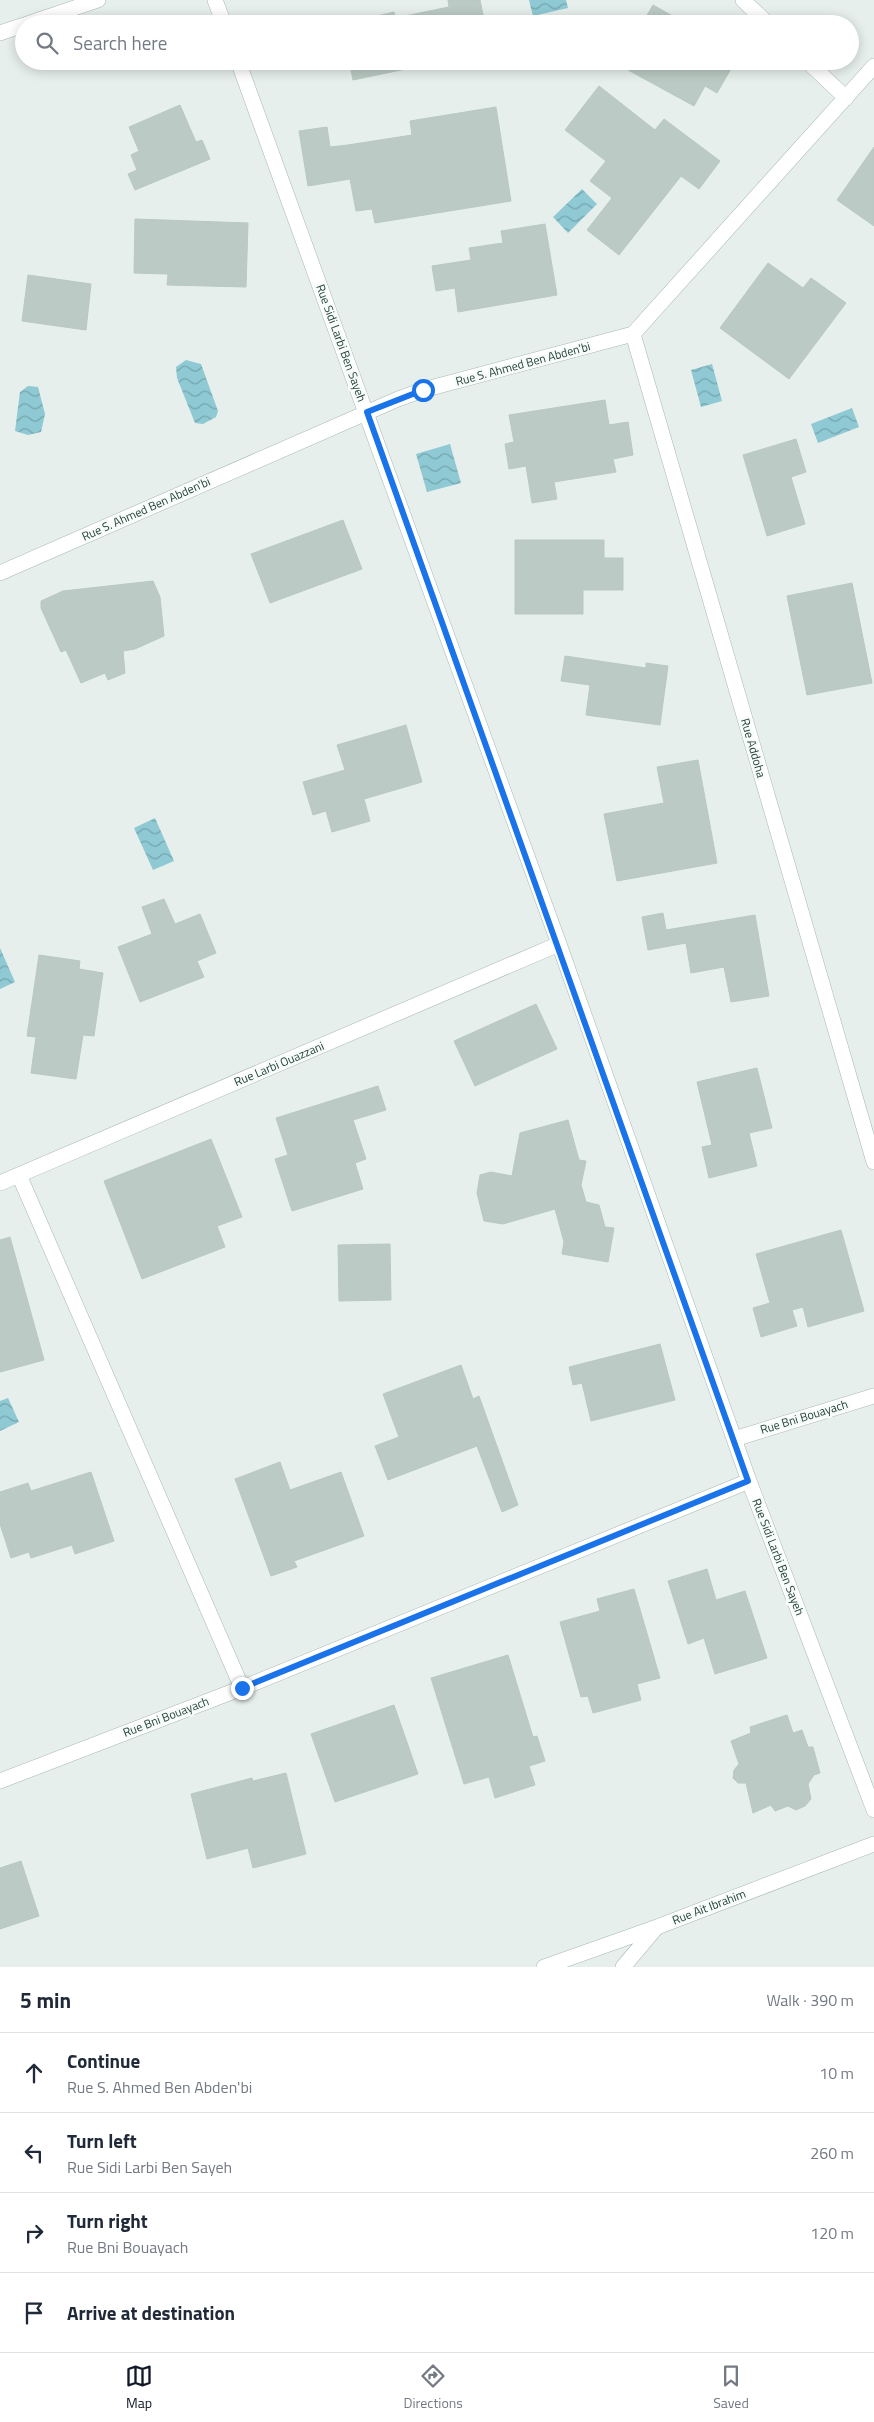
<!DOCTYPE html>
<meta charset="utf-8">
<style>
:root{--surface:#fff;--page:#f6f6f7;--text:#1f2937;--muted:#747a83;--line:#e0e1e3;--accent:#111827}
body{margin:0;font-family:"Titillium Web",sans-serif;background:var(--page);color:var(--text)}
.stop{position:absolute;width:15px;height:15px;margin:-11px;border:4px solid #1a73e8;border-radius:50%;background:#fff}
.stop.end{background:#1a73e8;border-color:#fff;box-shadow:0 1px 5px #0008}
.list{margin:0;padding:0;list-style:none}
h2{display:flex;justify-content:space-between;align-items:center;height:65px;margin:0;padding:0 20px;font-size:21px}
h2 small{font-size:16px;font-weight:400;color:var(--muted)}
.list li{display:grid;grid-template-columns:32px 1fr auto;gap:15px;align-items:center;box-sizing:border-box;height:80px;padding:0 20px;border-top:1px solid var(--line)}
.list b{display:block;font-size:19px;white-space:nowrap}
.list p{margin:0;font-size:16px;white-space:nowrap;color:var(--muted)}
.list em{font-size:16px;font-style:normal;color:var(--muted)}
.icon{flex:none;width:28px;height:28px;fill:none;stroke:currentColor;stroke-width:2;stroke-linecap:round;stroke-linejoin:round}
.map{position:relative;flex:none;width:874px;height:1967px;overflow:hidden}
.search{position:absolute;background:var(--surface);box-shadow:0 2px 12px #0003;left:15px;right:15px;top:15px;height:55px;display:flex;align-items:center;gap:12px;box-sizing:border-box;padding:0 18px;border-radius:28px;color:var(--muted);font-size:19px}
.sheet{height:385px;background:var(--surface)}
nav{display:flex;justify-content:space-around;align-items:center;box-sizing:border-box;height:70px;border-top:1px solid var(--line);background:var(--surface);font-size:14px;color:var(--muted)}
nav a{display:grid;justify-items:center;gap:2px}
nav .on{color:var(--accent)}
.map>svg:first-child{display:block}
.water{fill:url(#water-waves)}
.building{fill:#bbcac4;stroke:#b8c9c2}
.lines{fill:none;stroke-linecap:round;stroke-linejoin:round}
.minor-casing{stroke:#a8b8b2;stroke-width:16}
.minor{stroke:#fff;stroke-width:15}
.route{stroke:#1a73e8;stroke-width:6}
.labels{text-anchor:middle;stroke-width:5;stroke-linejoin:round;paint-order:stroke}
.street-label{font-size:12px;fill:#24423a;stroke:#f7fbf9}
</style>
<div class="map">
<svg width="874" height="1967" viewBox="0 0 874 1967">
<defs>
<pattern id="water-waves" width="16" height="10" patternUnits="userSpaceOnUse" patternTransform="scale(1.25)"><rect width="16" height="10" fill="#8ec9d4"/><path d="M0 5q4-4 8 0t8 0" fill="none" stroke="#74a5ad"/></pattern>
</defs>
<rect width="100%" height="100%" fill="#e6efeb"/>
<!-- water -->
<path class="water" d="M529 0H566L568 8 533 16Z
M582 189 597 204 568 233 553 217Z
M186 360 201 364 218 411 216 417 203 424 195 423 177 378 176 367Z
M712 364 722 401 701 407 691 370Z
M28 386 38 387 45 414 41 432 28 435 15 431 20 392Z
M852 408 859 427 818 443 811 424Z
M450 444 461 483 427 492 416 454Z
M155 818 174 861 153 870 134 828Z
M0 948 15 982 0 989Z
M8 1398 19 1422 0 1431V1401Z"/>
<!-- building -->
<path class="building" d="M448 0H480L485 24H342L394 12 395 18 449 7Z
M653 5 687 24H642Z
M349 61H444L353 80Z
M622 61H721L732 67 717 93 705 86 694 106 619 65Z
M599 86 655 130 664 119 720 161 699 189 681 176 619 255 587 230 612 198 590 181 606 161 565 130Z
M180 105 196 142 202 140 210 159 135 190 128 174 137 170 131 155 139 151 129 127Z
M496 107 511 201 375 223 372 209 356 211 350 179 308 186 299 131 327 127 330 147 348 145 412 135 410 121Z
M874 147V226L837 200Z
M135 219 248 223 246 287 167 285 168 274 134 273Z
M545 224 557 295 458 312 455 288 436 291 432 266 471 260 469 248 503 243 501 231Z
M768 263 803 288 811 278 846 303 789 379 720 328Z
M28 275 91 284 86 330 22 321Z
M605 400 609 425 628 422 633 455 613 459 616 472 554 482 557 499 532 503 526 466 509 469 505 444 514 442 509 415Z
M796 439 806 472 791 477 805 524 767 536 743 455Z
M343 520 362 569 270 603 251 554Z
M515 540H604V558H623V590H583V614H515Z
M153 581 160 597 164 636 135 649 123 651 125 673 108 680 105 673 81 683 66 650 61 652 41 608V601L63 591Z
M852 583 872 683 807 695 787 596Z
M565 656 646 668V663L668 666 660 725 586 715 590 685 561 681Z
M406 725 422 782 364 799 370 821 332 832 326 811 313 815 303 782 345 770 337 745Z
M698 760 717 863 617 881 604 814 664 803 657 767Z
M164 899 175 924 200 914 216 953 197 961 204 977 140 1002 118 947 152 934 142 907Z
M663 913 666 930 755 915 769 996 731 1002 724 967 691 973 686 943 648 950 642 917Z
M39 955 80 961 79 969 103 973 94 1036 83 1035 76 1079 31 1073 36 1037 27 1036Z
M536 1004 557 1049 475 1086 454 1041Z
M757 1068 772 1128 749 1133 757 1166 709 1178 702 1147 712 1145 697 1082Z
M378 1086 386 1110 353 1120 366 1159 355 1163 363 1189 292 1211 275 1159 288 1155 276 1118Z
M568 1120 579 1160 586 1161 581 1185 586 1202 599 1205 605 1227 614 1228 608 1262 562 1254 564 1242 555 1209 503 1224 484 1221 477 1193 480 1175 491 1172 512 1176 520 1133Z
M211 1139 242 1217 217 1226 225 1247 142 1279 104 1181Z
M841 1230 864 1311 808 1327 803 1307 792 1310 797 1326 761 1337 753 1308 770 1303 756 1254Z
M10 1237 44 1360 0 1372V1240Z
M390 1244 391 1300 339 1301 338 1245Z
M660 1344 675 1400 591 1421 582 1383 573 1385 569 1367Z
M461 1365 473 1399 479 1396 518 1505 502 1512 477 1446 388 1480 375 1446 399 1437 383 1394Z
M280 1462 290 1490 341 1472 364 1536 294 1561 297 1567 271 1576 235 1479Z
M91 1472 114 1541 75 1554 72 1545 31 1558 29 1552 11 1558 0 1524V1492L28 1483 31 1491Z
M707 1569 716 1600 745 1591 767 1658 715 1674 704 1638 688 1644 668 1581Z
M634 1589 660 1678 637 1684 641 1700 593 1713 588 1696 581 1697 560 1622 600 1611 597 1599Z
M508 1655 533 1737 537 1736 545 1761 529 1766 535 1785 495 1798 489 1777 464 1784 431 1678Z
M394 1705 418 1774 335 1802 311 1734Z
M787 1715 793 1733 802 1730 808 1747H813L820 1773 814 1775 808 1784 811 1799 805 1806 796 1810 788 1806 775 1811 771 1805 753 1813 746 1783H738L733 1778 734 1770 739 1764 731 1741 751 1733 750 1727Z
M286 1773 306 1854 253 1868 248 1848 207 1859 191 1794 252 1778 253 1781Z
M21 1861 39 1916 0 1929V1868Z"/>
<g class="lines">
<defs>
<path id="minor" d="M215 0 224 24
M743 0 768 24
M27 24 98 0
M0 33 24 25
M238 61 559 944 749 1481 874 1810
M807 61 846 98
M633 334 874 1162
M0 573 398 399 423 390 633 334 874 66
M19 1175 242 1688
M0 1183 559 944
M734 1439 874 1396
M0 1781 242 1688 749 1481
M544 1967 657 1927 874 1844
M623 1967 656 1928"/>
</defs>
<!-- minor casing -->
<use href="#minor" class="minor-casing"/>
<!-- minor -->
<use href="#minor" class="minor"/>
</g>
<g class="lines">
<!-- route -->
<path class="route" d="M242 1688 748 1481 367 412 423 390"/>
</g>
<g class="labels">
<!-- street labels -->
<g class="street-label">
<text transform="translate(341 343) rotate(70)" y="4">Rue Sidi Larbi Ben Sayeh</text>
<text transform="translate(523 364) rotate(-15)" y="4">Rue S. Ahmed Ben Abden'bi</text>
<text transform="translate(146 509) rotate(-24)" y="4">Rue S. Ahmed Ben Abden'bi</text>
<text transform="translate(753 748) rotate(74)" y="4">Rue Addoha</text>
<text transform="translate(279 1064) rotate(-23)" y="4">Rue Larbi Ouazzani</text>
<text transform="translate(804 1417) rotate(-17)" y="4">Rue Bni Bouayach</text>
<text transform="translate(778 1557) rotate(69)" y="4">Rue Sidi Larbi Ben Sayeh</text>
<text transform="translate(166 1717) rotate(-21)" y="4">Rue Bni Bouayach</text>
<text transform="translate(709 1907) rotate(-21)" y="4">Rue Ait Ibrahim</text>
</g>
</g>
</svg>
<div class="stop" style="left:423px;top:390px"></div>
<div class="stop end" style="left:242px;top:1688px"></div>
<div class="search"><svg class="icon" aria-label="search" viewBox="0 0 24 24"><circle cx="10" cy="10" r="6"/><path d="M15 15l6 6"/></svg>Search here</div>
</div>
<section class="sheet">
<h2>5 min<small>Walk · 390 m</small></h2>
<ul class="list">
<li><svg class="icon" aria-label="ahead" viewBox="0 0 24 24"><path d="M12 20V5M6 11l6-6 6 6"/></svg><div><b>Continue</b><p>Rue S. Ahmed Ben Abden'bi</p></div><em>10 m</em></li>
<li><svg class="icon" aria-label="left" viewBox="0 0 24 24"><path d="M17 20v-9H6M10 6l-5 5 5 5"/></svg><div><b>Turn left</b><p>Rue Sidi Larbi Ben Sayeh</p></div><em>260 m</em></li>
<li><svg class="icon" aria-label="right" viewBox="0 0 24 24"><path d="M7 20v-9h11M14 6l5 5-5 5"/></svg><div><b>Turn right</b><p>Rue Bni Bouayach</p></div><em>120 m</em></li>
<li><svg class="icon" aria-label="arrive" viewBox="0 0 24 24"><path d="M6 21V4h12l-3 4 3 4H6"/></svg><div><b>Arrive at destination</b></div></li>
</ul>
</section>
<nav>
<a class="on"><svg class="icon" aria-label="map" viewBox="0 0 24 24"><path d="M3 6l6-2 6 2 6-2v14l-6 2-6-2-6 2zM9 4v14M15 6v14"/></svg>Map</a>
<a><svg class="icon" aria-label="directions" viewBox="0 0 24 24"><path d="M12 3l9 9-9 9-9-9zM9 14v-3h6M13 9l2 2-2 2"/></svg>Directions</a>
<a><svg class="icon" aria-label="saved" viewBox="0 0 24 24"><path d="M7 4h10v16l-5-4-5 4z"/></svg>Saved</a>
</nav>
